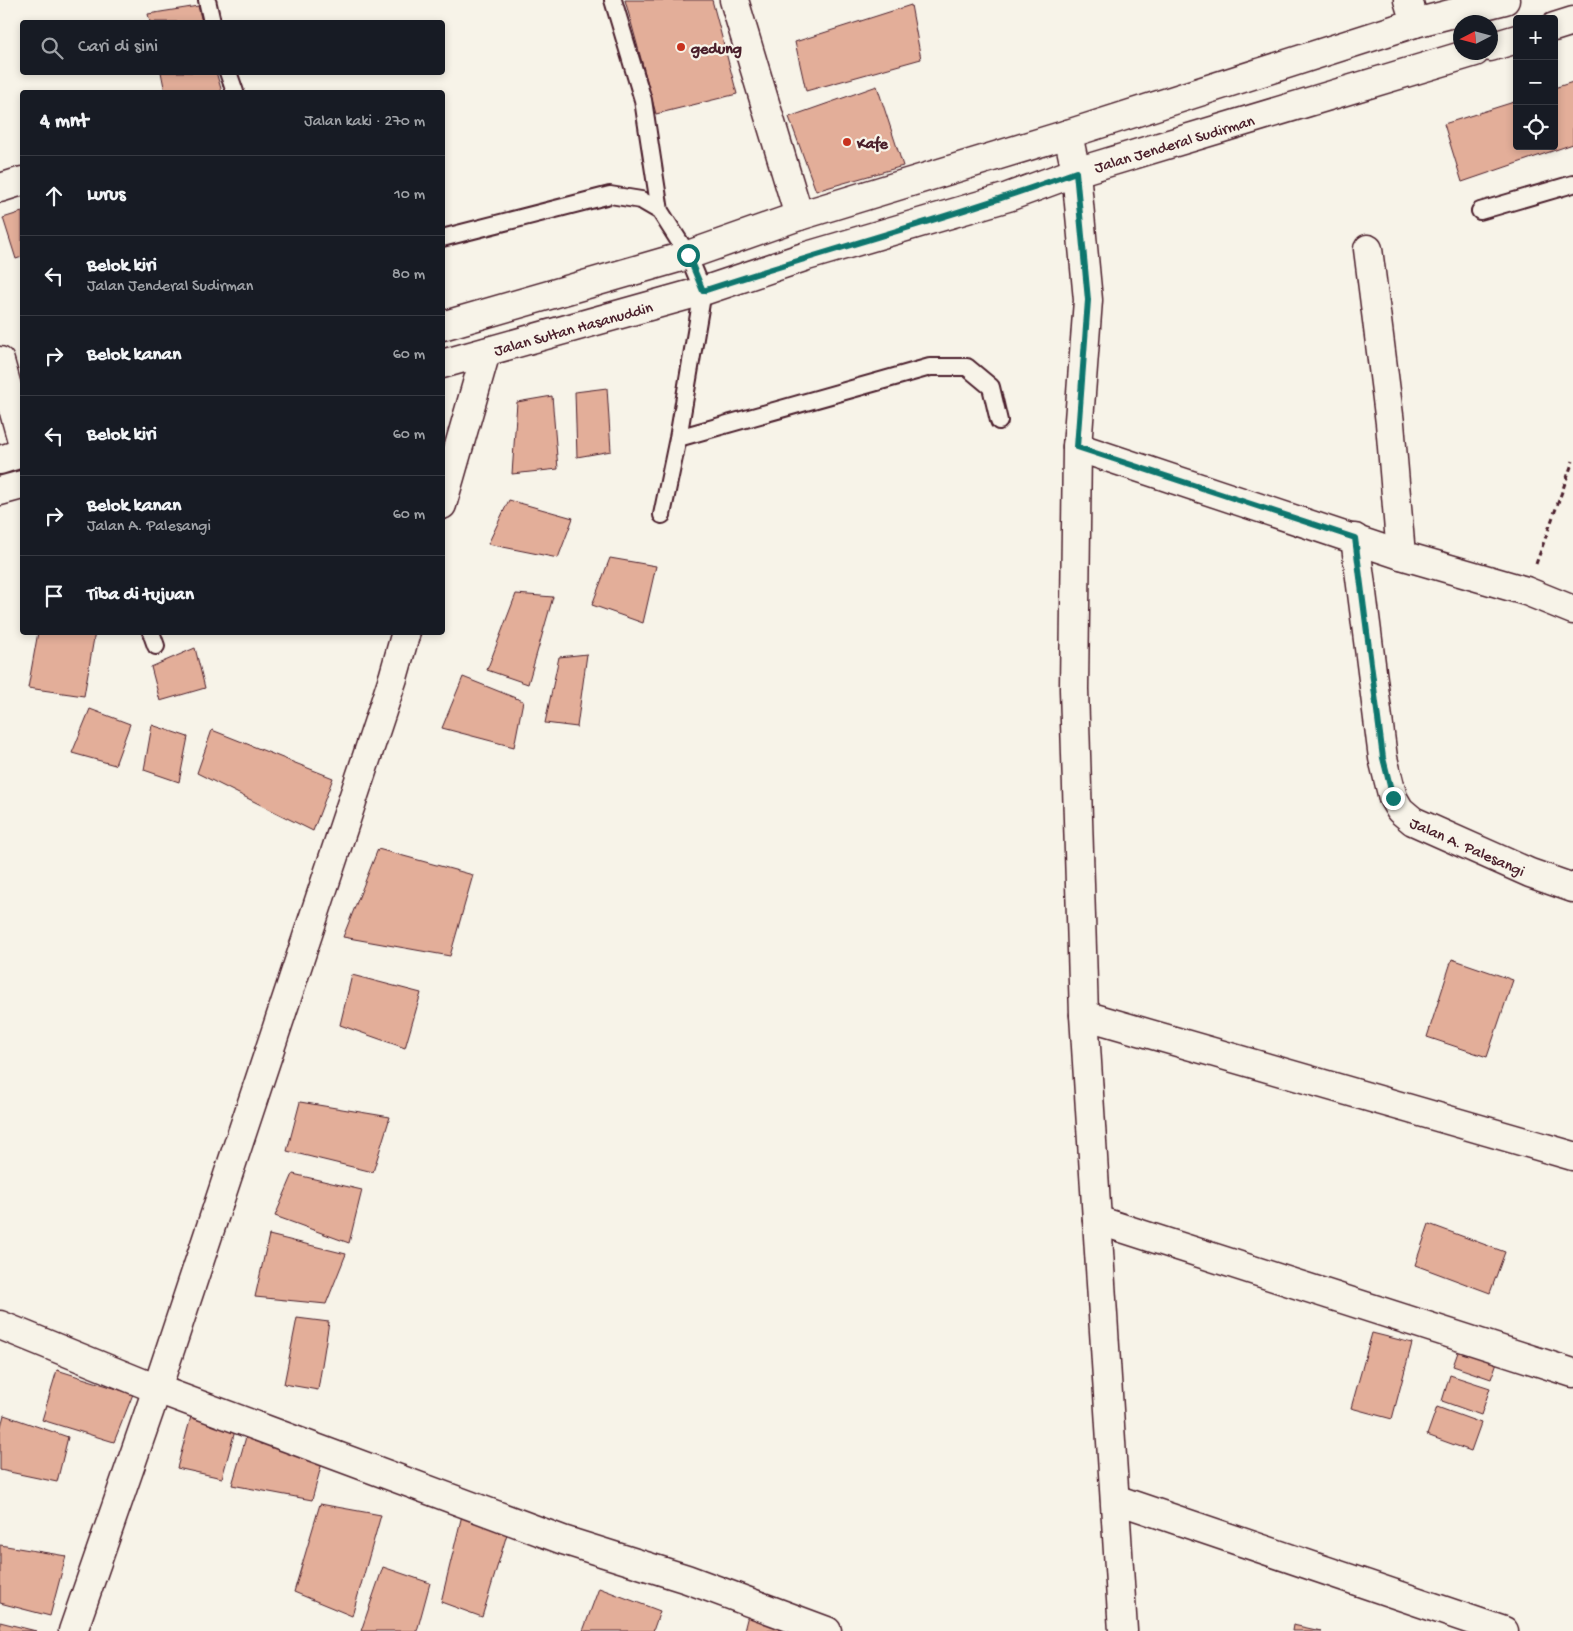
<!DOCTYPE html>
<html lang="id">
<meta charset="utf-8">
<style>
:root{--surface:#171b24;--page:#20242c;--text:#f1f3f6;--muted:#9ea1a6;--line:#363941}
body{margin:0;font-family:"Gochi Hand",sans-serif;background:var(--page);color:var(--text)}
.controls{position:absolute;right:15px;top:15px;display:grid;overflow:hidden;border-radius:5px;box-shadow:0 2px 8px #0003}
.controls button{width:45px;height:45px;display:grid;place-items:center;padding:0;border:0;border-bottom:1px solid var(--line);background:var(--surface);color:var(--text);font:25px sans-serif}
.compass{position:absolute;left:1453px;top:15px;width:45px;height:45px;border-radius:50%;background:var(--surface);box-shadow:0 2px 8px #0003;rotate:264deg}
.stop{position:absolute;width:15px;height:15px;margin:-11px;border:4px solid #0f766e;border-radius:50%;background:#fff}
.stop.end{background:#0f766e;border-color:#fff;box-shadow:0 1px 5px #0008}
.list{margin:0;padding:0;list-style:none}
h2{display:flex;justify-content:space-between;align-items:center;height:65px;margin:0;padding:0 20px;font-size:21px}
h2 small{font-size:16px;font-weight:400;color:var(--muted)}
.list li{display:grid;grid-template-columns:32px 1fr auto;gap:15px;align-items:center;box-sizing:border-box;height:80px;padding:0 20px;border-top:1px solid var(--line)}
.list b{display:block;font-size:19px;white-space:nowrap}
.list p{margin:0;font-size:16px;white-space:nowrap;color:var(--muted)}
.list em{font-size:16px;font-style:normal;color:var(--muted)}
.icon{flex:none;width:28px;height:28px;fill:none;stroke:currentColor;stroke-width:2;stroke-linecap:round;stroke-linejoin:round}
.map{position:relative;flex:none;width:1573px;height:1631px;overflow:hidden}
.search{position:absolute;background:var(--surface);box-shadow:0 2px 8px #0003;left:20px;top:20px;width:425px;height:55px;display:flex;align-items:center;gap:12px;box-sizing:border-box;padding:0 18px;border-radius:5px;color:var(--muted);font-size:19px}
.panel{position:absolute;background:var(--surface);box-shadow:0 2px 8px #0003;left:20px;top:90px;width:425px;height:545px;border-radius:5px}
.map>svg:first-child{display:block}
.building{fill:#e3ae99;stroke:#4a1f2b}
.lines{fill:none;stroke-linecap:round;stroke-linejoin:round}
.service-casing{stroke:#4a1f2b;stroke-width:20}
.minor-casing{stroke:#4a1f2b;stroke-width:31}
.secondary-casing{stroke:#4a1f2b;stroke-width:31}
.path{stroke:#4a1f2b;stroke-width:3;stroke-dasharray:5 4;stroke-linecap:butt}
.service{stroke:#f7f3e8;stroke-width:16}
.minor{stroke:#f7f3e8;stroke-width:28}
.secondary{stroke:#f7f3e8;stroke-width:28}
.route{stroke:#0f766e;stroke-width:6}
.poi-dot{fill:#c8321e;stroke:#f7f3e8;stroke-width:2}
.labels{text-anchor:middle;stroke-width:4.5;stroke-linejoin:round;paint-order:stroke}
.poi-label{font-size:16px;font-weight:bold;fill:#4a1f2b;stroke:#f7f3e8;text-anchor:start}
.street-label{font-size:16px;fill:#4a1f2b;stroke:#f7f3e8}
</style>
<div class="map">
<svg width="1573" height="1631" viewBox="0 0 1573 1631">
<rect width="100%" height="100%" fill="#f7f3e8"/>
<filter id="ink" filterUnits="userSpaceOnUse"><feTurbulence type="fractalNoise" baseFrequency=".02" numOctaves="2"/><feDisplacementMap in="SourceGraphic" scale="10" xChannelSelector="R" yChannelSelector="G"/><feConvolveMatrix kernelMatrix="1 2 1 2 8 2 1 2 1" color-interpolation-filters="sRGB"/></filter>
<g filter="url(#ink)">
<!-- building -->
<path class="building" d="M625 0H712L737 94 656 114Z
M911 5 921 59 806 91 795 42Z
M198 6 202 22H150L148 14Z
M161 72H216L222 92H165Z
M1573 82V144L1462 182 1444 124 1517 101V146H1554V88Z
M877 86 903 166 816 191 789 117Z
M22 212V257L16 259 3 218Z
M607 388 611 451 577 457 575 392Z
M552 396 558 469 512 474 517 402Z
M509 500 573 518 558 558 488 544Z
M610 558 656 566 643 623 592 605Z
M516 594 553 597 528 684 487 670Z
M38 632H95L84 696 28 688Z
M195 648 205 688 160 701 151 667Z
M587 654 577 727 545 723 559 657Z
M463 677 523 701 514 747 442 728Z
M90 709 130 724 115 765 72 753Z
M152 725 188 737 179 782 144 770Z
M212 730 333 778 313 831 197 773Z
M378 849 473 875 450 956 343 937Z
M1452 959 1513 980 1487 1057 1427 1037Z
M352 975 421 993 405 1048 340 1025Z
M300 1102 390 1117 373 1172 287 1151Z
M293 1174 362 1190 349 1243 275 1216Z
M1429 1224 1505 1252 1490 1293 1415 1265Z
M269 1235 346 1254 326 1304 255 1297Z
M297 1318 329 1322 318 1390 284 1384Z
M1372 1333 1412 1343 1392 1419 1351 1408Z
M1463 1338 1501 1351 1491 1379 1453 1366Z
M57 1370 133 1394 114 1442 42 1420Z
M1450 1375 1490 1388 1481 1415 1442 1401Z
M1437 1407 1481 1423 1471 1451 1427 1435Z
M192 1413 236 1427 222 1478 177 1468Z
M4 1415 68 1437 57 1482 0 1470V1430Z
M246 1437 323 1459 312 1500 232 1485Z
M320 1504 381 1515 352 1616 294 1592Z
M463 1511 510 1524 482 1617 441 1602Z
M0 1545 66 1556 50 1616 0 1603Z
M383 1567 430 1583 417 1631H361Z
M599 1588 660 1611 653 1631H583Z
M748 1615 794 1631H744Z
M0 1622 36 1631H0Z
M1293 1625 1321 1631H1292Z"/>
<g class="lines">
<defs>
<path id="service" d="M207 0 212 22
M613 0 643 100 660 211 688 255 703 291 678 438 662 515
M228 72 235 92
M1480 211 1573 184
M442 238 610 195 641 200 660 211
M678 438 930 367H967L991 387 999 421
M151 632 156 646"/>
<g id="minor">
<path d="M734 0 799 216"/>
<path d="M1408 0 1415 23"/>
<path d="M1068 134 1076 172 1088 300 1077 447 1074 689 1084 1015 1123 1631"/>
<path d="M0 188 22 181"/>
<path d="M1368 249 1390 423 1401 555"/>
<path d="M0 361 22 441"/>
<path d="M1077 447 1401 555 1526 591 1573 610"/>
<path d="M442 505 486 352"/>
<path id="s1" d="M1355 538 1383 758 1393 798 1400 810 1413 821 1530 873 1573 888"/>
<path d="M1084 1015 1573 1156"/>
<path d="M1097 1220 1573 1373"/>
<path d="M0 1325 157 1389 563 1540 687 1579 827 1631"/>
<path d="M1115 1499 1504 1631"/>
<path d="M73 1631 157 1389 393 678 406 632"/>
</g>
<g id="secondary">
<path d="M1554 27 1573 21"/>
<path d="M1490 47 1517 39"/>
<path d="M442 326 688 255 799 216 1068 134 1415 23 1505 0"/>
<path id="s2" d="M442 364 703 291 807 256 1008 197 1076 172 1475 52"/>
<path d="M0 460 22 453"/>
<path d="M0 491 22 485"/>
</g>
</defs>
<!-- service casing -->
<use href="#service" class="service-casing"/>
<!-- minor casing -->
<use href="#minor" class="minor-casing"/>
<!-- secondary casing -->
<use href="#secondary" class="secondary-casing"/>
<!-- path -->
<path class="path" d="M1536 564 1573 461"/>
<!-- service -->
<use href="#service" class="service"/>
<!-- minor -->
<use href="#minor" class="minor"/>
<!-- secondary -->
<use href="#secondary" class="secondary"/>
</g>
</g>
<g class="lines" filter="url(#ink)">
<!-- route -->
<path class="route" d="M688 255 703 291C827 250 953 217 1076 172L1088 300 1077 447 1355 538 1383 758 1393 798"/>
</g>
<!-- markers -->
<g class="poi-dot">
<circle cx="681" cy="47" r="5"/>
<circle cx="847" cy="142" r="5"/>
</g>
<g class="labels">
<!-- poi labels -->
<g class="poi-label">
<text x="691" y="53">gedung</text>
<text x="857" y="148">Kafe</text>
</g>
<!-- street labels -->
<g class="street-label">
<text dy="6" stroke="none"><textPath href="#s2" startOffset="765">Jalan Jenderal Sudirman</textPath></text>
<text dy="6" stroke="none"><textPath href="#s2" startOffset="136">Jalan Sultan Hasanuddin</textPath></text>
<text dy="6" stroke="none"><textPath href="#s1" startOffset="354">Jalan A. Palesangi</textPath></text>
</g>
</g>
</svg>
<div class="controls">
<button>+</button>
<button>−</button>
<button><svg class="icon" aria-label="locate" viewBox="0 0 24 24"><circle cx="12" cy="12" r="6"/><path d="M12 2v4M12 18v4M2 12h4M18 12h4"/></svg></button>
</div>
<svg class="compass" viewBox="-18 -18 36 36"><path d="M0-13l5 13h-10z" fill="#e53935"/><path d="M0 13l5-13h-10z" fill="#9ea1a6"/></svg>
<div class="stop" style="left:688px;top:255px"></div>
<div class="stop end" style="left:1393px;top:798px"></div>
<div class="search"><svg class="icon" aria-label="search" viewBox="0 0 24 24"><circle cx="10" cy="10" r="6"/><path d="M15 15l6 6"/></svg>Cari di sini</div>
<section class="panel">
<h2>4 mnt<small>Jalan kaki · 270 m</small></h2>
<ul class="list">
<li><svg class="icon" aria-label="ahead" viewBox="0 0 24 24"><path d="M12 20V5M6 11l6-6 6 6"/></svg><div><b>Lurus</b></div><em>10 m</em></li>
<li><svg class="icon" aria-label="left" viewBox="0 0 24 24"><path d="M17 20v-9H6M10 6l-5 5 5 5"/></svg><div><b>Belok kiri</b><p>Jalan Jenderal Sudirman</p></div><em>80 m</em></li>
<li><svg class="icon" aria-label="right" viewBox="0 0 24 24"><path d="M7 20v-9h11M14 6l5 5-5 5"/></svg><div><b>Belok kanan</b></div><em>60 m</em></li>
<li><svg class="icon" aria-label="left" viewBox="0 0 24 24"><path d="M17 20v-9H6M10 6l-5 5 5 5"/></svg><div><b>Belok kiri</b></div><em>60 m</em></li>
<li><svg class="icon" aria-label="right" viewBox="0 0 24 24"><path d="M7 20v-9h11M14 6l5 5-5 5"/></svg><div><b>Belok kanan</b><p>Jalan A. Palesangi</p></div><em>60 m</em></li>
<li><svg class="icon" aria-label="arrive" viewBox="0 0 24 24"><path d="M6 21V4h12l-3 4 3 4H6"/></svg><div><b>Tiba di tujuan</b></div></li>
</ul>
</section>
</div>
